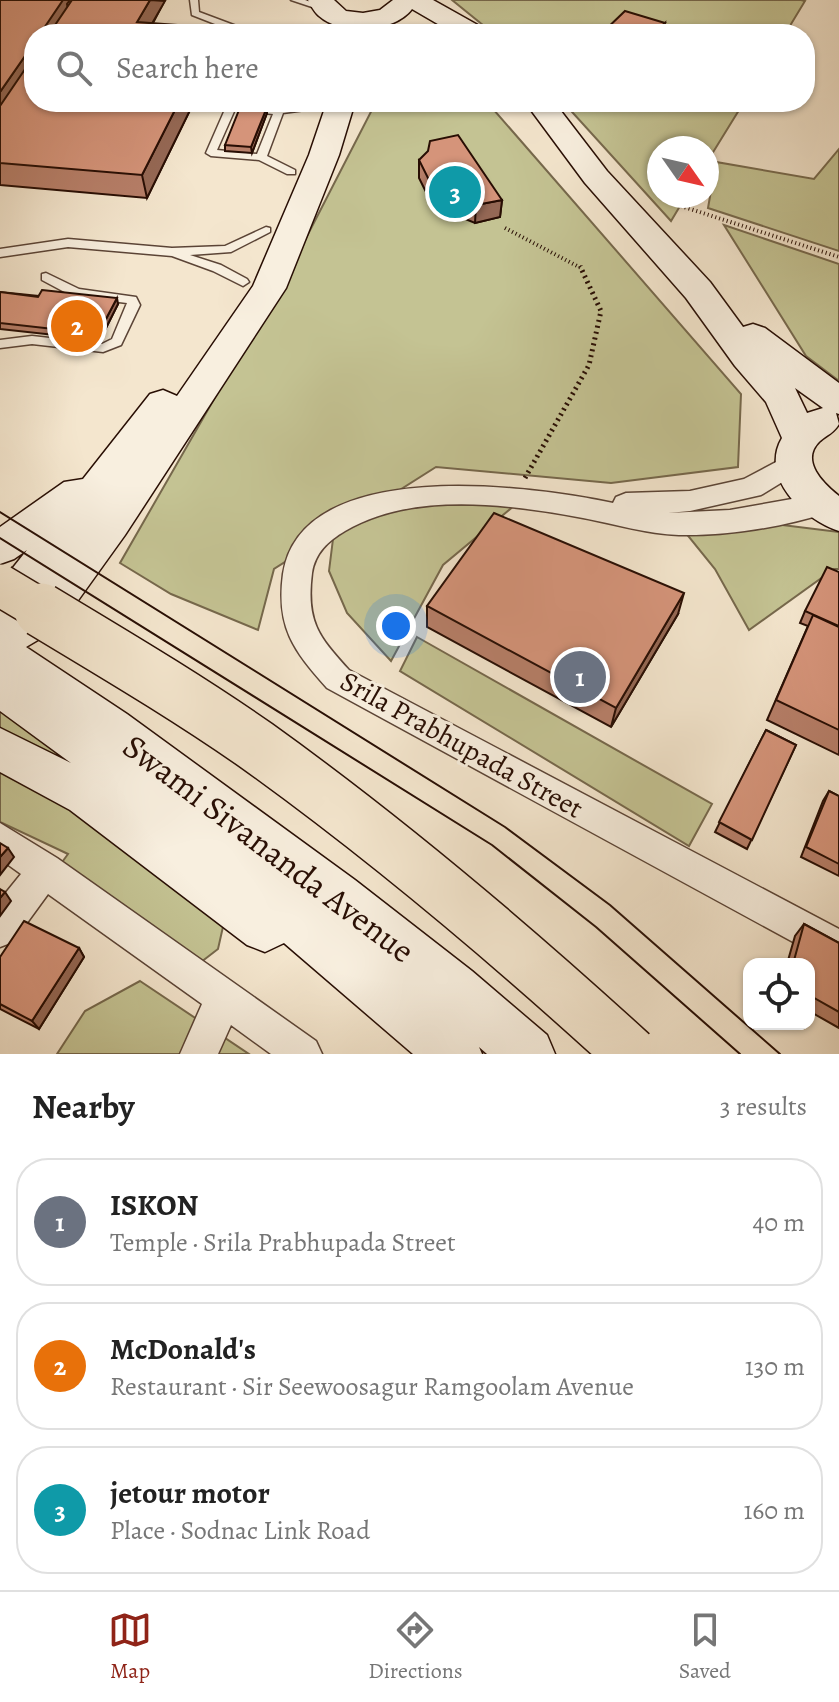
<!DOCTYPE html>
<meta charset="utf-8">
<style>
:root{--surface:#fff;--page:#f6f6f6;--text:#222;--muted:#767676;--line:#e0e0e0;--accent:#8f2418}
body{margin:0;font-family:Alegreya,serif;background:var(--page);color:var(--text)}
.controls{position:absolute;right:24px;bottom:24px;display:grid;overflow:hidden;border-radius:16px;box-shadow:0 2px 6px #0004}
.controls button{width:72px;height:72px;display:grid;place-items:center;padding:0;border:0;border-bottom:2px solid var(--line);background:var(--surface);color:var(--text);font:40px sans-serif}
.compass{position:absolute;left:647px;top:136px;width:72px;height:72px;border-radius:50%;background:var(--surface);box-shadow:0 2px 6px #0004;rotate:124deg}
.you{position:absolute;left:396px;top:626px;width:28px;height:28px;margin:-20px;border:6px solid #fff;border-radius:50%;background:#1a73e8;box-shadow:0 0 0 12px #1a73e833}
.badge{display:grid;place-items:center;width:52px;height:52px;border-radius:50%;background:var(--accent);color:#fff;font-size:26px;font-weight:700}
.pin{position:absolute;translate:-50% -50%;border:4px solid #fff;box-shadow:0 2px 8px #0006}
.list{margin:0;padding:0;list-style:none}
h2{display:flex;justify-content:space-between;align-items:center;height:104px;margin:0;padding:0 32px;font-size:34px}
h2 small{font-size:26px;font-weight:400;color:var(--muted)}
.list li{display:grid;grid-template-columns:52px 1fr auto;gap:24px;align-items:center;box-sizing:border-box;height:128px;margin:0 16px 16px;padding:0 16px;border:2px solid var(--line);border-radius:32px}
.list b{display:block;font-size:30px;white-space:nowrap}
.list p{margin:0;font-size:26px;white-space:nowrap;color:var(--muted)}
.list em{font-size:26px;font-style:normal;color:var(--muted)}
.icon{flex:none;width:44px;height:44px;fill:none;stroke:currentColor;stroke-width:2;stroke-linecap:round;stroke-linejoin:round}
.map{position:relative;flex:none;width:839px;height:1054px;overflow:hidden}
.search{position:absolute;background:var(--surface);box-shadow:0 2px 6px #0004;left:24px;right:24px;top:24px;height:88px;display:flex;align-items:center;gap:20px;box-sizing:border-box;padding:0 28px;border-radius:32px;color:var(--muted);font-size:30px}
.sheet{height:536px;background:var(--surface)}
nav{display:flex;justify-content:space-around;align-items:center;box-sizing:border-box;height:112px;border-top:2px solid var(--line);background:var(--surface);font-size:22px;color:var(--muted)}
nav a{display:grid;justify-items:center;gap:4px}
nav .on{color:var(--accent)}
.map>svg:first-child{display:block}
.green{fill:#c4c393;stroke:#76684c;stroke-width:2}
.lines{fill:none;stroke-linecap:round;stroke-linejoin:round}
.service-casing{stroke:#5b4436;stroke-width:3}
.minor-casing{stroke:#5b4436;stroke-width:3}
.secondary-casing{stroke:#280e04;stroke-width:3}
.path-far1{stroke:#280e04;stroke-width:4;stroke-dasharray:1 3;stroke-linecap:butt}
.path{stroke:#280e04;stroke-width:5;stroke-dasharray:2 4;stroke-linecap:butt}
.service{fill:#f8efdf;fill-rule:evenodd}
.minor{fill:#f8efdf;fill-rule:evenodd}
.secondary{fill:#f8efdf;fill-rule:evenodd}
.tram{stroke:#280e04;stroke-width:2}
.trunk-bridge-far1-casing{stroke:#280e04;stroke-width:44;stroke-linecap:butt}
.trunk-bridge-casing{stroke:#280e04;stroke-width:56;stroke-linecap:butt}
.trunk-bridge-far1{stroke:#f4e6ce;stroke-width:41}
.trunk-bridge{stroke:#f4e6ce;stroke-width:53}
.wall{fill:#b77f69;stroke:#280e04;stroke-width:2}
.shaded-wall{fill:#956855;stroke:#280e04;stroke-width:2}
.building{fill:#d5947a;stroke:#280e04;stroke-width:2}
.labels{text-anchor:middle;stroke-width:6;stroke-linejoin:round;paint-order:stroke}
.street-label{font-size:28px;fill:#280e04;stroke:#f8efdf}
.near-street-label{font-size:34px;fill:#280e04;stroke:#f8efdf}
</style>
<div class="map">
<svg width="839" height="1054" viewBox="0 0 839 1054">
<rect width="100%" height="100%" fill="#f4e6ce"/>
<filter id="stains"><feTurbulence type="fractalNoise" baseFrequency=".0025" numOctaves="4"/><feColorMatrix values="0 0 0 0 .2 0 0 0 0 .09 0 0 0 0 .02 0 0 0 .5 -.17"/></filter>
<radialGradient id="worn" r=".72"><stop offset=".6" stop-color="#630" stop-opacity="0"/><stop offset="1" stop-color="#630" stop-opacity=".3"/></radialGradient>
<!-- green -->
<path class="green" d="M452 0H801L805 1 785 34H494Z
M376 102H487L741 394 738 467 611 483 436 467 346 524 393 505H515L443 565 391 661 347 613 329 571 334 531 274 569 258 630 171 594 120 563 303 244Z
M563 102H744L707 162V148H659V196H686L671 221Z
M839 149V251L708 208 716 162 814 179Z
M724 225 839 264V381L806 356Z
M668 511 839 532V569H834L749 630 715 569Z
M417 637 712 804 689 846 400 671Z
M0 710 117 792 0 736Z
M0 760 225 918 218 949 192 969 52 876 68 854 0 822Z
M140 981 249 1054H57L85 1011Z"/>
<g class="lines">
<defs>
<path id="service" d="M190 0H198L199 12 239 27 245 34H235L233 31 192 15Z
M291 0H305L329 8 324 11Z
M316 103 321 106 320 108 283 113 267 156 295 170V174H287L259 160 211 156 206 153 227 105 236 107 217 150 257 154 273 114 246 111V107L279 108Z
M266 227 270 228V232L231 252 190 255 221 265 247 279 249 282 243 286 213 271 172 256 68 247 0 257V249L68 239 172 248 225 246Z
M46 273 79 289 136 297 140 305 121 345 103 352 32 344 0 348V340L32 336 102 344 112 339 127 303 72 296 42 280V274Z"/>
<path id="minor" d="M793 453 802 456 806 463 802 470 761 495 690 511 668 513 730 510 820 494 830 498 834 505 830 512C783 527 728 536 679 535 647 534 615 524 583 518 508 504 413 491 345 531 328 541 315 553 312 573 306 621 318 636 349 670L839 929V967L327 688C293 650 276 627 283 574 301 454 533 486 613 503L616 497 626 493 690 491 744 479Z
M0 823 57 858 316 1041 322 1054H271L231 1025 218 1054H180L202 1004 48 894 13 942 0 947V900L21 874 0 859Z"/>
<path id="secondary" d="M308 0H334L346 11 363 13 380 10 393 0H433L483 28 487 34H455L412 9C394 33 341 36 319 16 314 12 311 5 308 0Z
M327 102H355L339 155 286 288 125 535 69 613 48 634 26 647 127 714 355 880 472 971 547 1035 555 1054H487L479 1047 482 1054H413L284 943 265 952 247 945 70 810 0 772V728L71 763 0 711V584L27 550 14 559 0 564V527L64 482 83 479 150 394 163 390 177 396 253 286 309 155Z
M525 102H554L607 171 710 282 743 327 753 324 765 328 839 383V414L836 413 839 424C834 433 827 435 820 441 799 461 824 484 839 496V531C804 520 759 477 782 438L766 402 735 366 686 298 585 183ZM795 388 823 408 807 413Z"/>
</defs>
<!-- service casing -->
<use href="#service" class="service-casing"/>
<!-- minor casing -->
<use href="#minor" class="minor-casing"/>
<!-- secondary casing -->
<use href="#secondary" class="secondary-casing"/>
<!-- path-far1 -->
<path class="path-far1" d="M681 206 839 257
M505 228 581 268"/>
<!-- path -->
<path class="path" d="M525 478 589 365 601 311 580 266"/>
<!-- service -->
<use href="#service" class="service"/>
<!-- minor -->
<use href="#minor" class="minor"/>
<!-- secondary -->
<use href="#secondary" class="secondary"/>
<!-- tram -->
<path class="tram" d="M0 512 505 827 610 905 780 1054
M0 538 492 845 596 927 740 1054"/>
<defs>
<path id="trunk-bridge-far1" d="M0 585 45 612"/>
<path id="trunk-bridge" d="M41 610C114 654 187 697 257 746 388 840 512 945 631 1054"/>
</defs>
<!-- trunk-bridge-far1 casing -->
<use href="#trunk-bridge-far1" class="trunk-bridge-far1-casing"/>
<!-- trunk-bridge casing -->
<use href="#trunk-bridge" class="trunk-bridge-casing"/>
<!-- trunk-bridge-far1 -->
<use href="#trunk-bridge-far1" class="trunk-bridge-far1"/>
<!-- trunk-bridge -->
<use href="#trunk-bridge" class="trunk-bridge"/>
</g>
<!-- wall -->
<path class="wall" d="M0 0 67 4 68 7 72 0H165L153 23 34 102H194L147 198 0 185Z
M239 102H276L275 105Z
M267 107V113L252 153 225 151V145Z
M419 160 502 200 500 217 475 223 433 206 419 178Z
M0 292 118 304 100 340 0 329Z
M839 572V755L767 720 808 626 800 623 805 611Z
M427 606 678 614 611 727 427 627Z
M766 730 796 745 747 849 715 832Z
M829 791 839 796V876L801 857 823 801Z
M804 924 839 943V1028L809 1011V964H787L795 936Z
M79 948 84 957 39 1029 0 1009V957Z"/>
<!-- shaded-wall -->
<path class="shaded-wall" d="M53 0H70L67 4 70 19 60 34H40Z
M150 0 165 1 146 34 137 22Z
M665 23 663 34H653Z
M34 43V73L0 125V92Z
M179 102H194L147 198 142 175Z
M267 107V113L252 153 251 147Z
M502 200 500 217 475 223 476 205Z
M117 298 118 304 100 340 98 334Z
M684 593 678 614 611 727 616 708Z
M8 848 14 857 0 875V857Z
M5 892 11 901 0 916V898Z
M79 948 84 957 39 1029 32 1021Z"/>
<!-- building -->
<path class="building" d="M0 0H63L40 34H34V43L0 92Z
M72 0H150L137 22 217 28 214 34H49Z
M625 11 665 23 653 34H601Z
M568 31 579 34H564Z
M34 56V102H179L142 175 0 163V106Z
M241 105 267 107 251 147 225 145Z
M458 135 502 200 476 205 433 188 419 160 428 151 430 141Z
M42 290 117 298 98 334 0 323V292L38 297Z
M494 513 684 593 616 708 427 606Z
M827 567 839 572V626L805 611Z
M813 615 839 627V730L776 700Z
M766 730 796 745 752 840 719 822Z
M829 791 839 796V864L806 847Z
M0 843 8 848 0 857Z
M0 889 5 892 0 898Z
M24 921 79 948 32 1021 0 1004V957Z
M804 924 839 943V1012L809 995V964H793Z"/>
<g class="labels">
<!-- street labels -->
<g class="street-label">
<text transform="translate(462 744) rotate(29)" y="10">Srila Prabhupada Street</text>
</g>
<!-- near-street labels -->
<g class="near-street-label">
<text transform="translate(269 848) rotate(37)" y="12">Swami Sivananda Avenue</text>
</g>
</g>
<rect width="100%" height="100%" filter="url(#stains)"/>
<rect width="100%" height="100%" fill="url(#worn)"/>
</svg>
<div class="controls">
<button><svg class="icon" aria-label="locate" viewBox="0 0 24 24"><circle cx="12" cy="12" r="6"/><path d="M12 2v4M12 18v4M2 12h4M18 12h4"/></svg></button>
</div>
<svg class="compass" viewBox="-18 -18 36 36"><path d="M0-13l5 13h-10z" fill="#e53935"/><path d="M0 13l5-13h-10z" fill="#767676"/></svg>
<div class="you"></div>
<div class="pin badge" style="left:580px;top:677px;background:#6b7280">1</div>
<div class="pin badge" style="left:77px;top:326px;background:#e8710a">2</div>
<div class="pin badge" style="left:455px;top:192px;background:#0f9aa8">3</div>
<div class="search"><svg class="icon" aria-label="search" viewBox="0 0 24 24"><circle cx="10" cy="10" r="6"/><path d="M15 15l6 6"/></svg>Search here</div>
</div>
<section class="sheet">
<h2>Nearby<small>3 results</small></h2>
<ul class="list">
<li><span class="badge" style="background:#6b7280">1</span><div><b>ISKON</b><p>Temple · Srila Prabhupada Street</p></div><em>40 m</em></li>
<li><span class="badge" style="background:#e8710a">2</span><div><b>McDonald's</b><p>Restaurant · Sir Seewoosagur Ramgoolam Avenue</p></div><em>130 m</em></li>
<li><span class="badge" style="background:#0f9aa8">3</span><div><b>jetour motor</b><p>Place · Sodnac Link Road</p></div><em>160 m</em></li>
</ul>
</section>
<nav>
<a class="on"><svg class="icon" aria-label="map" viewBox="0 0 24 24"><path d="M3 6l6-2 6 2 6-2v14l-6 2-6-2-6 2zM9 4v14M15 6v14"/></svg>Map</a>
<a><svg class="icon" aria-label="directions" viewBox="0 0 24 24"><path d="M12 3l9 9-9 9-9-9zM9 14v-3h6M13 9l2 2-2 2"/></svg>Directions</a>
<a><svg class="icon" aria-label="saved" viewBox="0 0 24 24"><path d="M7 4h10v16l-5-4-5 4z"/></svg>Saved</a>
</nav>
